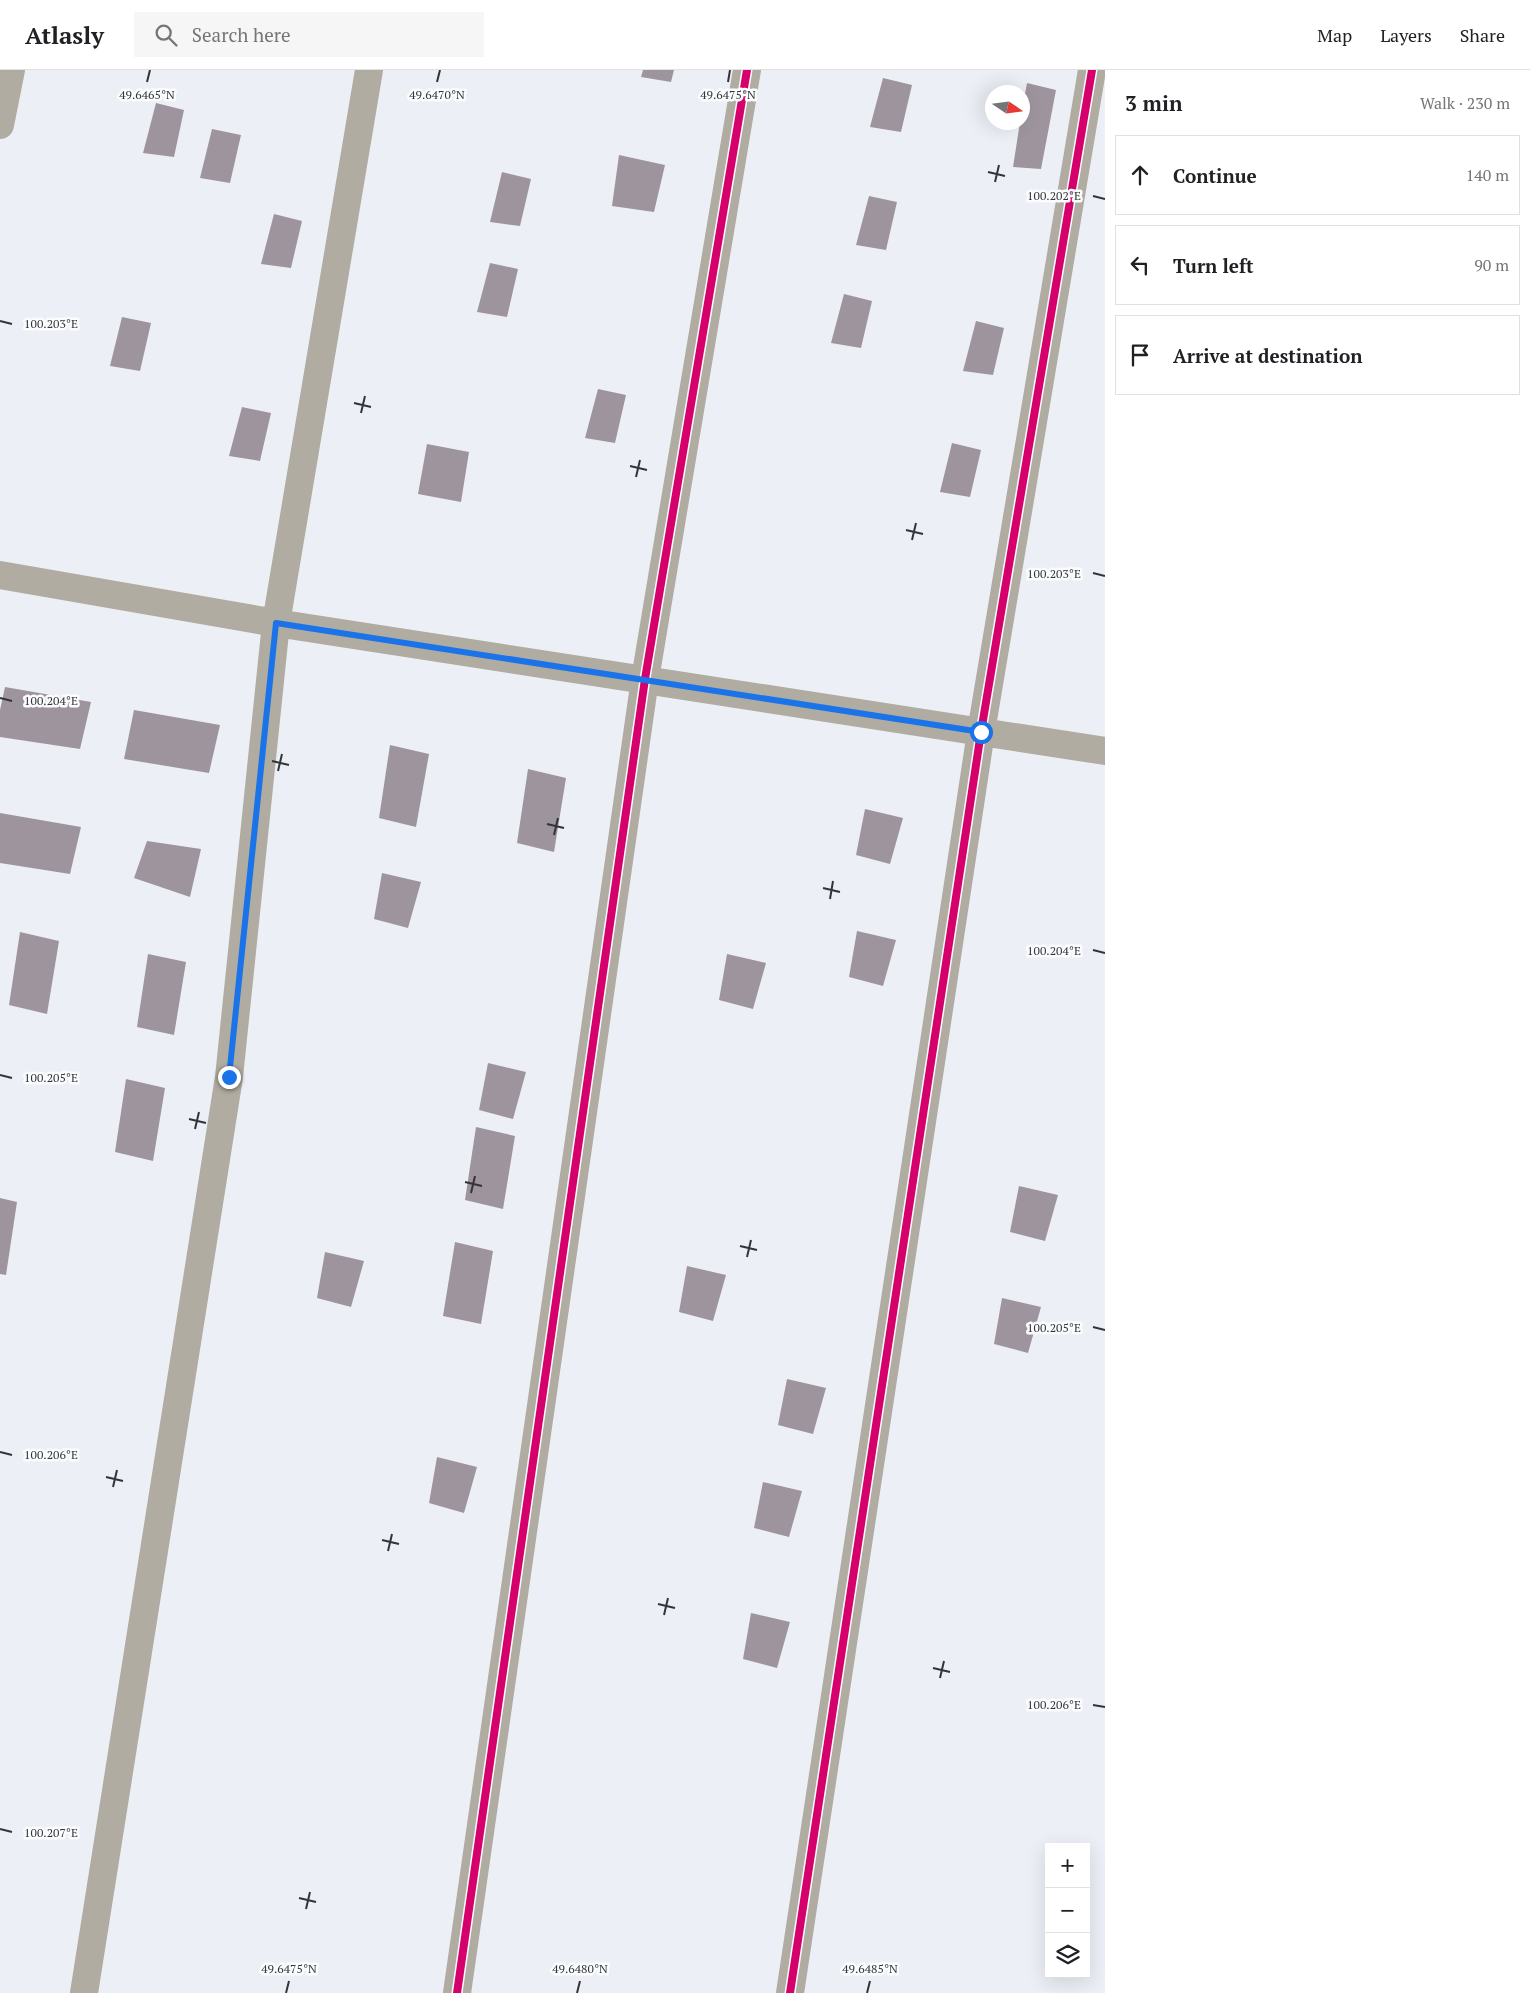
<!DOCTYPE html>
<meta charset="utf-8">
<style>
:root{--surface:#fff;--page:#f6f6f6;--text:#202124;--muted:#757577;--line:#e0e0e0}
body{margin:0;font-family:"PT Serif",serif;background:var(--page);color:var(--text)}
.controls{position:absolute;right:15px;bottom:15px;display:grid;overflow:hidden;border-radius:0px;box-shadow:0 5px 20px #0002}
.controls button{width:45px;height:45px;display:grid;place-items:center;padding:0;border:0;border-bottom:1px solid var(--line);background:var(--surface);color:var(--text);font:25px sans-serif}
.compass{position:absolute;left:985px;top:15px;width:45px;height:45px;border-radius:50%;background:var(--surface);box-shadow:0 5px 20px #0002;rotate:103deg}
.stop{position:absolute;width:15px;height:15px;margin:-11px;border:4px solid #1a73e8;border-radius:50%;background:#fff}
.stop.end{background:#1a73e8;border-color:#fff;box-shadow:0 1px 5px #0008}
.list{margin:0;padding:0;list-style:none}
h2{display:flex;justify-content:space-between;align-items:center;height:65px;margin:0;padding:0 20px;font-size:21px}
h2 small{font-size:16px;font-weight:400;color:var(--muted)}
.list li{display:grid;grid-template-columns:32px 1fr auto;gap:15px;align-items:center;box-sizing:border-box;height:80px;margin:0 10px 10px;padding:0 10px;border:1px solid var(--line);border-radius:0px}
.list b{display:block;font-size:19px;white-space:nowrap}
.list em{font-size:16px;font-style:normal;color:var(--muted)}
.icon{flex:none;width:28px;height:28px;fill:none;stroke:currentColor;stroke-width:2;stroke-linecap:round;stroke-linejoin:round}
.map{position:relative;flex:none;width:1105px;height:1923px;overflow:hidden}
header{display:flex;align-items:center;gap:30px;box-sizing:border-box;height:70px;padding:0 25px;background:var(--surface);border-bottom:1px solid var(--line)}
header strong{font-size:24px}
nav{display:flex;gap:28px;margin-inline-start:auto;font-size:18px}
.search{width:350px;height:45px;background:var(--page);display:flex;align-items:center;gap:12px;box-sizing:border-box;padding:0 18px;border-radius:0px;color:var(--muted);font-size:19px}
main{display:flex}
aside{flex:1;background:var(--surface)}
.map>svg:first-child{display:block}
.building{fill:#9e949e}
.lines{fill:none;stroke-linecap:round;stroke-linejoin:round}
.minor{stroke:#b0aca1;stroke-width:28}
.cycleway-casing{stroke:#fbfcfe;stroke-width:11}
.cycleway{stroke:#d6006c;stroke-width:8}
.route{stroke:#1a73e8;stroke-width:6}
.ticks{fill:none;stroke:#323438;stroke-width:2}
.ticks-label{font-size:12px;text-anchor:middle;fill:#323438;stroke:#fbfcfe;stroke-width:5;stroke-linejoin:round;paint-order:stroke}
</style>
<header>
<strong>Atlasly</strong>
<div class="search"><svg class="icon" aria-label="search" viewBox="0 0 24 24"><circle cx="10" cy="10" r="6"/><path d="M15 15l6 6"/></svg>Search here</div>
<nav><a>Map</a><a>Layers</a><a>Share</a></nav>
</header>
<main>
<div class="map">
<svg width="1105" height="1923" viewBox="0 0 1105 1923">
<rect width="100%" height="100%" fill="#ecf0f6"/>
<!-- building -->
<path class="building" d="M643 0H674L671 12 641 7Z
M883 8 912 15 901 62 870 57Z
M1027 13 1056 20 1041 99 1013 97 1020 52H1022V40Z
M156 33 184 40 174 87 143 83Z
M212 59 241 65 230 113 200 108Z
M619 85 665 95 654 142 612 136Z
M502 102 531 109 520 156 490 152Z
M869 126 897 132 886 180 856 175Z
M274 144 302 151 291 198 261 194Z
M490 193 518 199 507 247 477 242Z
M844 224 872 231 861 278 831 273Z
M122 247 151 253 140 301 110 296Z
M976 251 1004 258 993 305 963 301Z
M598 319 626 325 615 373 585 368Z
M242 337 271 343 260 391 229 386Z
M952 373 981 380 970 427 940 422Z
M427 374 469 382 461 432 418 424Z
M5 617 91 632 80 679 0 667V640Z
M134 640 220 655 209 703 124 689Z
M390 675 429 684 416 757 379 748Z
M528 699 566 708 554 782 517 773Z
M865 739 903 748 890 794 856 785Z
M0 743 81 757 70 804 0 793Z
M147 771 201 779 190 827 134 808Z
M382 803 421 812 408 858 374 849Z
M857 861 896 870 883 916 849 907Z
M20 862 59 871 47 944 9 935Z
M148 884 186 892 174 965 137 957Z
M727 884 766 893 753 939 719 930Z
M488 993 526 1002 513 1049 479 1040Z
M126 1009 165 1018 153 1091 115 1082Z
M476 1057 515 1066 503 1139 465 1130Z
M1019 1116 1058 1125 1045 1171 1010 1162Z
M0 1128 17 1132 6 1205 0 1204Z
M455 1172 493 1181 481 1254 443 1246Z
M325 1182 364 1191 351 1237 317 1228Z
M687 1196 726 1205 713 1251 679 1242Z
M1002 1228 1041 1237 1028 1283 994 1274Z
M787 1309 826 1318 813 1364 778 1355Z
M437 1387 477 1397 464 1443 429 1433Z
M763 1412 802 1421 789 1467 754 1458Z
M751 1543 790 1552 777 1598 743 1589Z"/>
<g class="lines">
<!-- minor -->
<path class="minor" d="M0 55 11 0
M0 505 276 553 1105 681
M84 1923 229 1007 276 553 369 0
M457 1923 645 609 747 0
M790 1923 981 662 1092 0"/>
<defs>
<path id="cycleway" d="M457 1923 645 609 747 0
M790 1923 981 662 1092 0"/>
</defs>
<!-- cycleway casing -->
<use href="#cycleway" class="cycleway-casing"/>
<!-- cycleway -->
<use href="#cycleway" class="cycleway"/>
</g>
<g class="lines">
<!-- route -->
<path class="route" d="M229 1007 276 553 981 662"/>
</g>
<!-- ticks -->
<path class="ticks" d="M147 12 150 0M437 12 440 0M728 12 730 0M988 102 1005 106M995 112 999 95M1093 126 1105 129M0 251 12 254M354 333 371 337M361 343 365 326M630 396 647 400M636 407 640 390M906 460 923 464M912 470 916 453M1093 503 1105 506M0 628 12 631M272 691 289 695M278 701 282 684M547 754 564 758M554 765 558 748M823 818 840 822M830 829 833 811M1093 880 1105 883M0 1005 12 1008M189 1049 206 1053M195 1059 199 1042M465 1112 482 1116M471 1123 475 1106M740 1176 757 1180M747 1187 751 1170M1093 1257 1105 1260M0 1382 12 1385M106 1407 123 1411M113 1417 117 1400M382 1470 399 1474M388 1481 392 1464M658 1534 675 1538M664 1545 668 1528M933 1598 950 1602M940 1608 944 1591M1093 1635 1105 1637M0 1759 12 1762M299 1828 316 1832M306 1839 310 1822M286 1923 289 1911M577 1923 580 1911M867 1923 870 1911"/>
<g class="ticks-label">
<text x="147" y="29">49.6465°N</text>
<text x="437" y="29">49.6470°N</text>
<text x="728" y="29">49.6475°N</text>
<text x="1054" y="130">100.202°E</text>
<text x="51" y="258">100.203°E</text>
<text x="1054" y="508">100.203°E</text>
<text x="51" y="635">100.204°E</text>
<text x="1054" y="885">100.204°E</text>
<text x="51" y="1012">100.205°E</text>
<text x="1054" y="1262">100.205°E</text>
<text x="51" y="1389">100.206°E</text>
<text x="1054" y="1639">100.206°E</text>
<text x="51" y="1767">100.207°E</text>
<text x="289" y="1903">49.6475°N</text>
<text x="580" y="1903">49.6480°N</text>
<text x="870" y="1903">49.6485°N</text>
</g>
</svg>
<div class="controls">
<button>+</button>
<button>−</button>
<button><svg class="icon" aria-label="layers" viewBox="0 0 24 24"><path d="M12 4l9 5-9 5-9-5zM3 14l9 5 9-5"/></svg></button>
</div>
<svg class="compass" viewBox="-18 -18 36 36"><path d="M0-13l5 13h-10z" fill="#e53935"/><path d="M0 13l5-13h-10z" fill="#757577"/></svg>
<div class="stop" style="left:981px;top:662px"></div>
<div class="stop end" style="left:229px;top:1007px"></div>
</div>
<aside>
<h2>3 min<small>Walk · 230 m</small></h2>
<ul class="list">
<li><svg class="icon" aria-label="ahead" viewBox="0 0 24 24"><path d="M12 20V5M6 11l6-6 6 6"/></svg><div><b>Continue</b></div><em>140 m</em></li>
<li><svg class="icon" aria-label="left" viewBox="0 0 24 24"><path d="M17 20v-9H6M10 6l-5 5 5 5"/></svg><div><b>Turn left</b></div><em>90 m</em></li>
<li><svg class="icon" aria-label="arrive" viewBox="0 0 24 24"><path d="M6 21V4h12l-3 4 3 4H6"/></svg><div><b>Arrive at destination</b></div></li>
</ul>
</aside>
</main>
